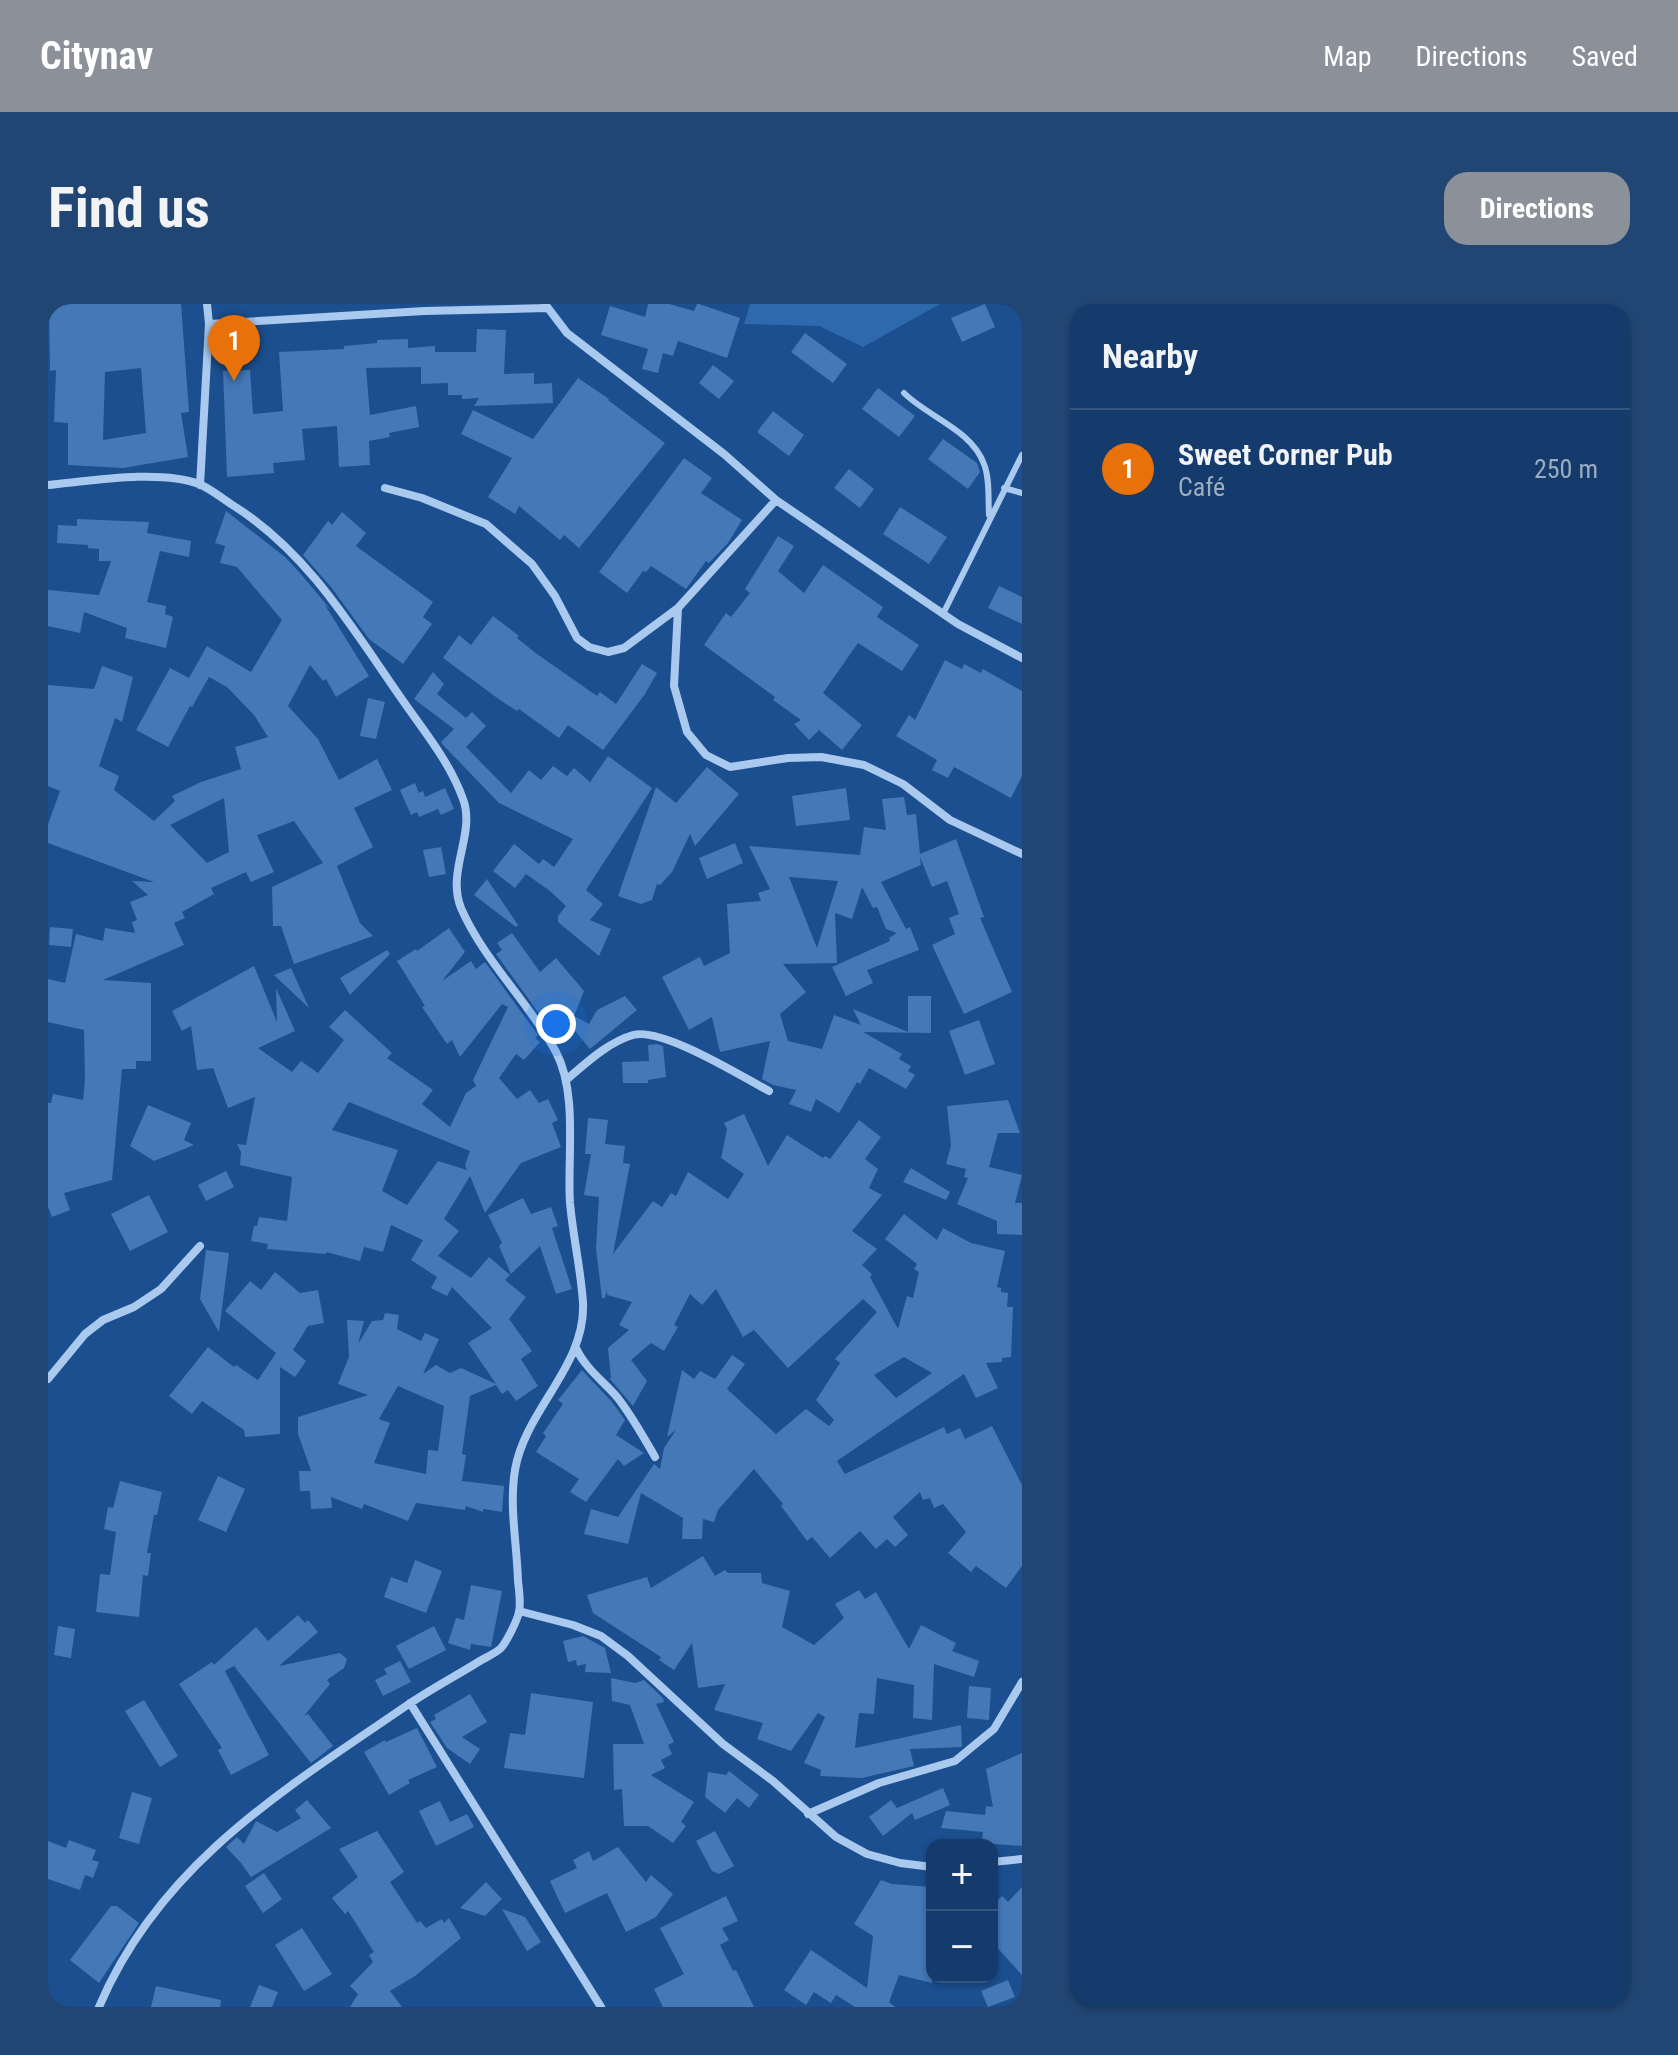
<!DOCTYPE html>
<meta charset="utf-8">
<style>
:root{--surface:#143b6b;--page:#214673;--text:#f1f3f6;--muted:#9dadc1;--line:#33557e;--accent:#8c9099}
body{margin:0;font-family:"Roboto Condensed",sans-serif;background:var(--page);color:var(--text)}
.controls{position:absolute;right:24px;bottom:24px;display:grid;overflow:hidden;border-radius:16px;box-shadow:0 2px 6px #0004}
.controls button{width:72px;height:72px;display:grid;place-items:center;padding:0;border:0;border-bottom:2px solid var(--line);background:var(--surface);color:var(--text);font:40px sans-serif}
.you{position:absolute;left:508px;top:720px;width:28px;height:28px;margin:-20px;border:6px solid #fff;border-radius:50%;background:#1a73e8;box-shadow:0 0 0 12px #1a73e833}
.badge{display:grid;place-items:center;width:52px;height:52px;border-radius:50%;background:var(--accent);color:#fff;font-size:26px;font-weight:700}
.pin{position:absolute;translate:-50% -66px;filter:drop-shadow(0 2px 4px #0008)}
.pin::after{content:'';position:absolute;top:42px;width:28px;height:24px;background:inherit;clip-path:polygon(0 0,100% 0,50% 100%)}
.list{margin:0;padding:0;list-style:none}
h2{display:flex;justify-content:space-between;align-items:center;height:104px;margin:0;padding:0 32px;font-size:34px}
h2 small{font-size:26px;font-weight:400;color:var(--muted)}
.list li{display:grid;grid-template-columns:52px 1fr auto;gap:24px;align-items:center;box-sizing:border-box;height:120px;padding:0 32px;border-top:2px solid var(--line)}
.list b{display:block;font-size:30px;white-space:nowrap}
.list p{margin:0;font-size:26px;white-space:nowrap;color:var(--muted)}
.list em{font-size:26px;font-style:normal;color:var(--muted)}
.map{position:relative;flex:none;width:974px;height:1703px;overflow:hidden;border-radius:24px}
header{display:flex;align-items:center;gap:48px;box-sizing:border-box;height:112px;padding:0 40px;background:var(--accent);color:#fff}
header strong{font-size:38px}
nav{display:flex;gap:44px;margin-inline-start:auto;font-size:28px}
.intro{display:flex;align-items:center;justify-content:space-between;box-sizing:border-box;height:192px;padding:0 48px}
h1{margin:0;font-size:56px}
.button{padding:20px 36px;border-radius:24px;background:var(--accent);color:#fff;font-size:28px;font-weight:700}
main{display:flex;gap:48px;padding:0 48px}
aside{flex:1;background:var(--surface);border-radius:24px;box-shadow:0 2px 6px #0004}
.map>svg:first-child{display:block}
.green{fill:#2e69ad}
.building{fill:#4478b7;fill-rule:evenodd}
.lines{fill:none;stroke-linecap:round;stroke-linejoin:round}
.service{stroke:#a9c9ee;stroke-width:6}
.minor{stroke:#a9c9ee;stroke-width:8}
</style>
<header>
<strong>Citynav</strong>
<nav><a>Map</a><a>Directions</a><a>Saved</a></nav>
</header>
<div class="intro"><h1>Find us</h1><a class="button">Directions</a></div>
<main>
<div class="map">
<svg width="974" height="1703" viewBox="0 0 974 1703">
<rect width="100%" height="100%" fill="#1b4f8f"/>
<!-- green -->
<path class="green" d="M702 0H892L815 43 771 22 696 20Z"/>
<!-- building -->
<path class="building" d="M1 0H133L141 108 133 109 140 153 75 164 20 161V119L6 118 8 66 2 67ZM93 64 98 129 55 136 57 68Z
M600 0H621L646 7 649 0H651L692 14 679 54 630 37 625 52 615 49 610 69 594 65 600 45 553 31 562 2 597 13Z
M937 0 947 23 914 38 903 14Z
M429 25 458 26 456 70 486 69V80L504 79 505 99 426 102 431 94 414 95V91H400V79L373 80V63L318 64 322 111 368 102 371 123 341 129 342 133 321 137 322 161 291 163 289 122 254 125 257 156 225 159 226 169 179 173 175 67 202 66 205 110 235 107 231 48 296 45V42L329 39V36L360 35V44L387 42V48H428Z
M757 29 799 60 785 79 743 48Z
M665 61 686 77 671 95 651 79Z
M530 74 561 95 560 96 617 139 531 244 516 231 512 236 471 202 467 210 440 193 464 154 413 130 425 106 485 135Z
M830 84 867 112 851 133 814 105Z
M725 107 756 131 741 152 709 128Z
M895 135 929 159 932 168 920 185 880 155Z
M636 154 664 174 653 189 694 216 680 239 661 259 658 257 638 285 603 262 598 268 595 267 579 289 551 268Z
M801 165 826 185 812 204 786 184Z
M852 203 899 233 881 260 835 230Z
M178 207 237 253 252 269 283 306 277 301 321 372 288 393 278 375 275 377 262 361 240 402 270 435 291 476 329 455 344 486 306 504 325 543 289 562 312 619 325 632 246 660 233 622H225L224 583 275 559 246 517 209 531 226 568 203 578 198 568 163 584 166 590 134 608 137 614 126 619 136 641 55 676 103 679V757H88V765H74L64 876 16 889 22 906 4 913 0 903V799H3L5 790 35 796 37 775 36 726 0 718V675L17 679 28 630 55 637 57 624 87 629 84 618 89 616 82 598 100 591 84 577 106 578 0 539V520L12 487 0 482V381L46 385 54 362 85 373 74 418 67 414 51 462 71 472 66 486 106 517 127 497 124 492 153 478 193 465 187 443 220 433 206 411 179 383 161 373 144 403 142 402 120 443 88 426 122 364 141 374 159 342 203 368 234 316 189 263 172 259 177 242 167 239ZM176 494 181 548 159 559 122 521Z
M294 208 318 229 308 242 385 298 375 313 384 320 355 360 321 335 283 283 255 251 280 217 284 221Z
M29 215 101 218 99 229 143 237 141 253 112 247 99 298 118 302 117 310 125 313 118 344 77 334 79 324 36 308 32 329 0 322V286L51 291 63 257H51V245L40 244V241L9 239 10 221 29 222Z
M730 232 746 242 730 267 756 289 775 261 835 303 829 313 871 341 854 367 810 339 775 389 814 421 794 446 771 426 761 436 746 420 753 416 725 396 727 393 656 341 678 309 683 313 702 289 697 285Z
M951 282 974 293V320L940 304Z
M445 312 471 332 469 334 489 350 549 392 552 388 568 400 594 360 609 369 597 390 555 446 520 421 511 434 471 405 469 407 452 396 395 354 411 331 423 341Z
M897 356 914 365 916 360 933 369 935 365 974 387V472L963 494 906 463 900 474 884 466 889 456 848 432 861 411 867 416Z
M385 368 396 380 389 390 418 414 424 408 438 422 418 443 463 489 481 466 493 476 505 462 519 472 526 464 542 478 560 452 604 484 538 586 555 600 542 616 563 625 551 652 510 618V612L518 602 502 587 478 570 467 584 445 567 466 540 491 560 495 555 506 563 525 535 451 499 395 441 393 438 406 425 366 395Z
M320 394 337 398 328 435 312 432Z
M659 463 691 490 647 542 642 530 624 568 612 581 609 580 604 596 593 600 570 592 608 483 628 499Z
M367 479 371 489 375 487 377 493 397 484 406 505 393 511 390 505 371 513 369 508 363 511 352 486Z
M798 484 802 516 748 522 744 492Z
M856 493 859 511 868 510 872 550 908 535 936 613 932 614 964 688 916 710 884 641 907 630 901 614 911 610 899 577 884 583 872 553 873 561 833 578 858 625 862 623 871 646 819 666 825 679 798 692 784 663 842 637 841 634 849 629 838 625 829 603 825 604 814 583 804 615 787 609 789 659 735 660 758 688 732 710 740 737 774 745 786 711 813 721 805 705 860 728V692H883V729L815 728 854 750 851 755 863 762 860 767 867 771 858 785 821 764 812 780 809 778 791 809 768 795 763 808 741 800 748 786 725 781 714 775 722 737 672 748 664 713 641 726 614 673 652 653 656 662 682 649 679 600 713 597 710 589 722 585 701 542 812 551 816 523 838 526 834 495ZM741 573 790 577 769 644Z
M687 539 695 559 659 575 651 554Z
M393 543 398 570 381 573 375 546Z
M439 575 470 621 468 623 426 591Z
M2 623 25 625 23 643 1 641Z
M401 624 417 648 394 677 423 657 428 665 437 658 479 716 490 731 487 734 492 738 476 756 468 750 451 774 469 795 482 786 491 799 500 795 510 816 504 819 513 843 473 859 437 909 422 872 396 915 411 927 390 952 423 974 441 953 462 971 457 976 478 993 461 1015 484 1047 473 1055 490 1082 468 1097 460 1086 454 1090 448 1081 422 1092 414 1150 418 1151 414 1177 456 1182 454 1208 435 1205V1208L418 1202 417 1206 368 1199 360 1217 316 1200 314 1205 283 1193 284 1204 263 1205 262 1187H252L251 1167H263L250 1130V1113L320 1091 290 1080 301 1053 299 1016 316 1017 310 1040 324 1017 335 1016 337 1009 351 1011 349 1025 373 1037 377 1029 391 1035 375 1070 388 1061 402 1069 413 1064 448 1080 420 1039 444 1024 404 983 399 992 383 984 389 973 363 956 375 936 343 921 335 948 316 943 312 957 278 948V950L219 945 220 940 203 937 206 922H209L211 913 239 917 244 873 192 861 193 848 189 840 198 841 207 793 180 804 165 764 149 766 143 722 134 727 124 707 206 662 229 718 228 684 247 727 210 744 244 768 253 757 270 769 296 736 281 723 297 706 344 749 339 754 385 786 374 800 402 823 418 789 428 782 425 776 460 703 454 700 412 753 404 736 399 740 374 703 377 702 349 657 368 645 369 647ZM301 798 422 847 417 861 419 866 390 857 359 901 334 887 350 846 284 826ZM350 1082 396 1102 390 1147 380 1146 378 1170 326 1159 342 1119 331 1115Z
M464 629 492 668 508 654 536 687 526 712 541 720 549 706 577 692 589 706 542 745 513 710 500 722 448 650 454 646 449 639Z
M339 646 342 650 302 691 292 674Z
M243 664 261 704 226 671Z
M931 716 947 760 917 771 901 727Z
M609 740 615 742 618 773 600 776V779H575L574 758 601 757 600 741Z
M960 796 972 829H950L941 863 974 871 967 899H974V931L949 930V917L909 900 920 874 916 873 918 865 898 860 903 842 899 802Z
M100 801 143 819 136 836 146 841 106 857 82 842Z
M696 810 720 862 739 831 775 854 777 852 782 855 811 816 833 833 817 855 830 865 821 884 834 891 804 927 829 945 814 961 824 970 822 973 850 1025 859 992 865 994 871 968 866 965 869 960 837 935 856 910 889 936 895 924 923 939 957 947 949 983 953 984V988L960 989 959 1003H965L963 1053 954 1054V1058L938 1059 950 1084 928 1094 916 1070 789 1157 797 1170 896 1123 899 1130 912 1124 917 1135 944 1122 974 1181V1262L958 1284 928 1262 923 1268 900 1249 918 1228 895 1200 886 1204 882 1194 875 1196 872 1188 845 1213 860 1231 847 1243 839 1235 828 1245 812 1227 782 1254 764 1233 759 1237 733 1202 735 1200 706 1165 670 1206 666 1218 655 1215 654 1235H634L635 1214 593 1189 580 1240 536 1230 543 1205 570 1213 606 1160 612 1165 616 1144 628 1126 619 1133 634 1066 646 1075 652 1067 667 1075 684 1051 697 1060 679 1085 728 1130 758 1105 781 1122 786 1116 768 1096 792 1059 787 1055 829 1008 815 995 740 1064 706 1026 695 1033 668 985 654 1001 642 990 626 1021 630 1023 616 1047 603 1039 583 1056 599 1077 585 1102 561 1074H563L560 1044 581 1026 571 1021 584 998 559 991V985L557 994H554L548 945 551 893 536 891 543 850H537L540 814 560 816 557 840 577 842 575 859 582 860 565 950 605 897 614 903 623 889 628 892 640 868 680 895 696 870 673 854 679 825 676 819ZM856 1053 884 1069 848 1094 826 1071Z
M863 864 902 888 898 896 855 878Z
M178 867 186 883 158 897 150 881Z
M101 891 120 928 82 947 63 910Z
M475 894 483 910 503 903 510 922 504 924 524 985 508 990 492 942 463 970 451 942 454 939 440 911Z
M158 946 181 949 171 1028 152 995Z
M227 968 252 989 270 986 276 1019 260 1022 245 1046 258 1057 247 1073 232 1063V1130L197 1133 196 1126 154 1097 144 1110 121 1092 160 1043 186 1063 188 1061 210 1076 228 1049 177 1007 202 977 213 986Z
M534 1066 564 1098 577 1116 568 1131 596 1149 576 1162 570 1155 538 1198 522 1188 531 1175 488 1148 498 1132 495 1129 515 1100 510 1096Z
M170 1172 197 1185 178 1228 150 1216Z
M72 1177 114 1188 109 1211H106L99 1249H103L100 1272 95 1271 91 1313 48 1308 52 1270 62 1271 68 1228 56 1225 60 1203 65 1204Z
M655 1252 667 1272 677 1266 680 1269H713L714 1279 742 1287 734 1323 766 1341 796 1314 787 1300 811 1286 817 1295 828 1288 861 1345 873 1321 908 1339 904 1347 931 1357 926 1373 886 1360 884 1416 865 1414 866 1381 829 1374 826 1410 811 1409 807 1444 913 1421 914 1443 862 1445 866 1462 814 1474 772 1472 773 1466 756 1459 777 1413 770 1409 743 1447 709 1435 715 1419 666 1406 677 1380 650 1384 644 1339 626 1366 611 1356 613 1353 545 1309 539 1291 599 1273 603 1284Z
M367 1256 394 1267 378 1309 336 1293 343 1273 359 1279Z
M423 1281 454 1287 443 1343 423 1340 422 1346 400 1339 408 1314 416 1316Z
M250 1311 257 1319 260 1316 270 1328 231 1362 292 1349 299 1355 296 1364 279 1376 282 1380 256 1412 260 1410 285 1442 263 1459 186 1362 177 1367 221 1451 183 1471 170 1446 174 1444 131 1380 164 1358 166 1361 208 1323 220 1337Z
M10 1322 27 1325 23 1354 6 1351Z
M386 1322 398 1346 361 1365 348 1342Z
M535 1332 557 1344 563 1369 537 1368 538 1360 529 1362 528 1356 520 1358 515 1337Z
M352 1357 363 1378 335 1392 327 1376 339 1370 336 1365Z
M563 1374 587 1379 596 1376 615 1394 616 1398 608 1400 626 1438 620 1441 624 1450 613 1456 617 1464 603 1471 646 1498 633 1518 638 1522 625 1539 600 1522H576L574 1485 566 1486 565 1440H596L582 1401 564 1397Z
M921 1382 943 1384 941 1416 919 1414Z
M483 1389 545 1398 536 1474 456 1464 462 1429 477 1431Z
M422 1390 439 1418 414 1433 432 1445 422 1460 399 1444 382 1418 388 1415 386 1411Z
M96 1396 130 1452 112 1463 77 1407Z
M369 1424 389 1463 360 1476 362 1479 341 1491 316 1448 337 1436 338 1438Z
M974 1449V1542L934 1539 935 1528 893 1524 898 1507 937 1511 938 1502 945 1503 938 1465Z
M681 1467 711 1491 701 1504 689 1494 677 1509 657 1493 660 1468 678 1471Z
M895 1484 902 1501 867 1516 864 1509 835 1532 821 1513 843 1496 849 1504Z
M84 1488 104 1494 91 1540 71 1534Z
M259 1496 283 1524 203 1573 193 1559 178 1543 189 1533 196 1540 208 1517 229 1528 253 1514 247 1506Z
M392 1497 402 1518 419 1510 426 1523 388 1542 371 1507Z
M329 1527 356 1568 342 1578 369 1619 372 1617 378 1624 394 1615 396 1619 401 1614 413 1634 367 1672 342 1687 354 1703H302L310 1690 302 1682 325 1658 321 1651 326 1648 300 1607 297 1610 284 1594 310 1573 291 1545Z
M667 1527 686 1562 671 1570 664 1567 648 1537Z
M21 1536 48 1546 44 1556 51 1558 45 1574 37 1571 32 1586 0 1575V1537L18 1544Z
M570 1543 598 1578 603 1571 625 1590 608 1613 578 1628 559 1589 517 1609 502 1577 529 1564 525 1556 541 1547 545 1557Z
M216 1569 234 1595 215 1609 197 1582Z
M833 1576 844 1580 884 1583V1679L851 1671 841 1698 847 1703H807L788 1691 783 1699 766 1688 758 1701 736 1686 763 1646 819 1684 825 1632 806 1620Z
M438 1578 454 1595 437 1612 412 1604Z
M974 1583V1671L944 1638V1603L954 1592 960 1598Z
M678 1592 690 1617 674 1624 681 1636 672 1641 685 1667 688 1666 706 1703H615L606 1685 636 1670 612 1624Z
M63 1602H69L91 1619 51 1679 22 1656Z
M454 1605 477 1613 493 1638 479 1647Z
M254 1624 284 1670 256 1687 227 1641Z
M960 1676 967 1693 940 1703 933 1687Z
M211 1681 230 1688 224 1703H202Z
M108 1682 173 1696 172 1703H103Z"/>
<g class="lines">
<!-- service -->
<path class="service" d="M856 89C880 113 924 126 936 160 942 175 940 195 941 211
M956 184 974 189
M895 310 974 151"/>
<!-- minor -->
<path class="minor" d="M497 0 519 29 676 150 728 196 910 320 974 354
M161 20 376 7 499 4
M0 181C42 177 112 165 151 180 163 185 175 195 186 202 259 248 303 322 351 391 374 425 401 456 415 495 428 530 398 567 413 604 436 657 481 698 508 748 530 790 519 853 522 899 525 933 533 966 535 999 538 1062 477 1106 467 1166 461 1203 469 1240 470 1277 471 1286 473 1299 471 1308 469 1317 459 1337 453 1344 447 1350 434 1355 427 1360 404 1374 380 1387 358 1402 235 1486 111 1561 51 1703
M152 181 161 20 159 0
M337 184 374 194 438 220 484 260 507 292 529 334 541 343 560 348 576 344 630 304
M728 196 630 304 626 382 639 428 658 451 682 463 740 454 773 453 816 461 855 480 902 516 974 550
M518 776C537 760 560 738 585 731 614 723 693 772 721 787
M528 1044C537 1064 555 1077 569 1093 584 1112 595 1132 607 1153
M0 1075 37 1030 55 1016 86 1003 113 985 152 942
M471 1307 525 1321 553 1332 580 1352 675 1440 725 1477 788 1533 819 1550 852 1559 884 1563
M362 1399 553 1703
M760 1510 831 1479 907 1457 946 1425 974 1378
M944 1558 974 1555"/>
</g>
</svg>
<div class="controls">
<button>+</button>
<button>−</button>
</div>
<div class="you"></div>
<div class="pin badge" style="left:186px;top:77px;background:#e8710a">1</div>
</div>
<aside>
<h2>Nearby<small></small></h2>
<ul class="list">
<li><span class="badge" style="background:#e8710a">1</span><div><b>Sweet Corner Pub</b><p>Café</p></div><em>250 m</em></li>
</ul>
</aside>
</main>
